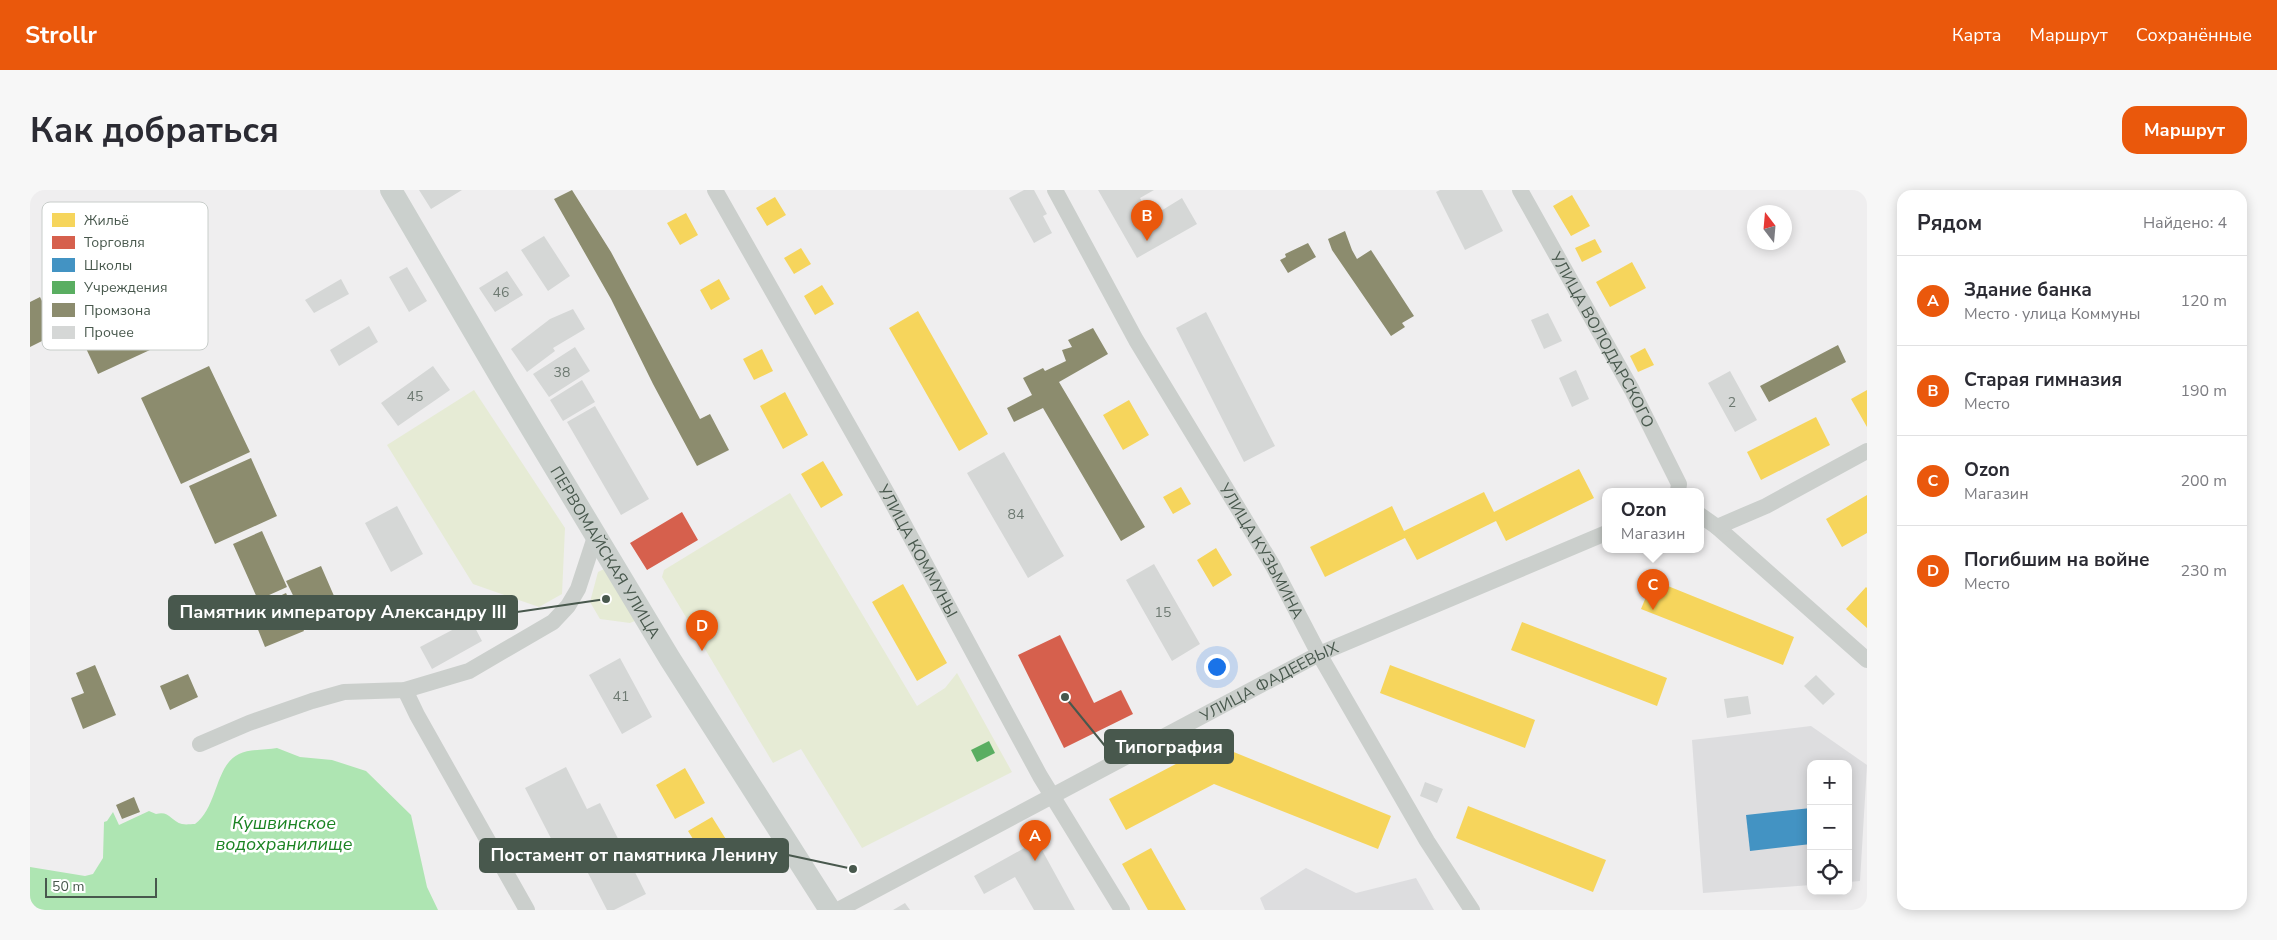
<!DOCTYPE html>
<html lang="ru">
<meta charset="utf-8">
<style>
:root{--surface:#fff;--page:#f7f7f7;--text:#2b2b33;--muted:#7c7c81;--line:#e1e1e2;--accent:#ea580c}
body{margin:0;font-family:"Nunito Sans",sans-serif;background:var(--page);color:var(--text)}
.controls{position:absolute;right:15px;bottom:15px;display:grid;overflow:hidden;border-radius:10px;box-shadow:0 2px 12px #0003}
.controls button{width:45px;height:45px;display:grid;place-items:center;padding:0;border:0;border-bottom:1px solid var(--line);background:var(--surface);color:var(--text);font:25px sans-serif}
.compass{position:absolute;left:1717px;top:15px;width:45px;height:45px;border-radius:50%;background:var(--surface);box-shadow:0 2px 12px #0003;rotate:344deg}
.scale{position:absolute;left:15px;bottom:12px;width:112px;box-sizing:border-box;padding-left:5px;border:2px solid #48584d;border-top:0;font-size:14px;line-height:18px;white-space:nowrap;color:#48584d;-webkit-text-stroke:4px #fff;paint-order:stroke}
.you{position:absolute;left:1186px;top:476px;width:18px;height:18px;margin:-12px;border:4px solid #fff;border-radius:50%;background:#1a73e8;box-shadow:0 0 0 8px #1a73e833}
.badge{display:grid;place-items:center;width:32px;height:32px;border-radius:50%;background:var(--accent);color:#fff;font-size:16px;font-weight:700}
.pin{position:absolute;translate:-50% -41px;filter:drop-shadow(0 1px 2px #0008)}
.pin::after{content:'';position:absolute;top:26px;width:18px;height:15px;background:inherit;clip-path:polygon(0 0,100% 0,50% 100%)}
.popup{position:absolute;left:1572px;top:298px;width:102px;height:65px;box-sizing:border-box;display:grid;place-content:center;border-radius:10px;background:var(--surface);filter:drop-shadow(0 1px 4px #0005);font-size:16px;white-space:nowrap;color:var(--muted)}
.popup b{font-size:19px;color:var(--text)}
.popup::after{content:'';position:absolute;left:50%;top:100%;margin-left:-10px;border:10px solid transparent;border-top-color:var(--surface)}
.list{margin:0;padding:0;list-style:none}
h2{display:flex;justify-content:space-between;align-items:center;height:65px;margin:0;padding:0 20px;font-size:21px}
h2 small{font-size:16px;font-weight:400;color:var(--muted)}
.list li{display:grid;grid-template-columns:32px 1fr auto;gap:15px;align-items:center;box-sizing:border-box;height:90px;padding:0 20px;border-top:1px solid var(--line)}
.list b{display:block;font-size:19px;white-space:nowrap}
.list p{margin:0;font-size:16px;white-space:nowrap;color:var(--muted)}
.list em{font-size:16px;font-style:normal;color:var(--muted)}
.icon{flex:none;width:28px;height:28px;fill:none;stroke:currentColor;stroke-width:2;stroke-linecap:round;stroke-linejoin:round}
.map{position:relative;flex:none;width:1837px;height:720px;overflow:hidden;border-radius:15px}
header{display:flex;align-items:center;gap:30px;box-sizing:border-box;height:70px;padding:0 25px;background:var(--accent);color:#fff}
header strong{font-size:24px}
nav{display:flex;gap:28px;margin-inline-start:auto;font-size:18px}
.intro{display:flex;align-items:center;justify-content:space-between;box-sizing:border-box;height:120px;padding:0 30px}
h1{margin:0;font-size:35px}
.button{padding:12px 22px;border-radius:15px;background:var(--accent);color:#fff;font-size:18px;font-weight:700}
main{display:flex;gap:30px;padding:0 30px}
aside{flex:1;background:var(--surface);border-radius:15px;box-shadow:0 2px 12px #0003}
.map>svg:first-child{display:block}
.education{fill:#dddddf}
.green{fill:#e6ebd5}
.water{fill:#aee5b2}
.homes{fill:#f6d55c}
.shops{fill:#d6604d}
.schools{fill:#4393c3}
.public{fill:#5aae61}
.industry{fill:#8c8c6e}
.building{fill:#d5d7d6}
.lines{fill:none;stroke-linecap:round;stroke-linejoin:round}
.street{stroke:#cbcfcc;stroke-width:16}
.secondary{stroke:#cbd0cd;stroke-width:22}
.labels{text-anchor:middle;stroke-width:5;stroke-linejoin:round;paint-order:stroke}
.number-label{font-size:14px;fill:#6d7971}
.street-label{font-size:16px;fill:#48584d;stroke:#fff}
.water-label{font-size:18px;font-style:italic;fill:#1a8322;stroke:#fff}
.key{fill:#fff;stroke:#c8cdca;stroke-width:1}
.key-label{font-size:14px;fill:#48584d}
.leader{fill:none;stroke:#48584d;stroke-width:2}
.callout-dot{fill:#48584d;stroke:#fff;stroke-width:2}
.callout{fill:#48584d;stroke:#48584d;stroke-width:2}
.callout-label{font-size:18px;text-anchor:middle;font-weight:bold;fill:#fff}
</style>
<header>
<strong>Strollr</strong>
<nav><a>Карта</a><a>Маршрут</a><a>Сохранённые</a></nav>
</header>
<div class="intro"><h1>Как добраться</h1><a class="button">Маршрут</a></div>
<main>
<div class="map">
<svg width="1837" height="720" viewBox="0 0 1837 720">
<rect width="100%" height="100%" fill="#efeeef"/>
<!-- education -->
<path class="education" d="M1781 536 1837 575 1830 691 1818 692V574H1781V695L1673 703 1662 550Z
M1276 678 1326 703 1386 688 1404 720H1235L1230 708Z"/>
<!-- green -->
<path class="green" d="M444 200 535 338 532 404 509 417 443 394 357 255Z
M760 303 887 516 915 498 927 483 982 582 832 658 771 559 743 573 632 387 634 380Z
M576 378 607 430 600 433 570 429 560 412 568 382Z"/>
<!-- water -->
<path class="water" d="M247 558 270 567 302 570 336 581 381 625 397 697 408 720H0V677L55 686 63 684 73 668 74 632 77 631 83 622 89 635 119 621 126 624C139 620 141 631 152 634 156 635 161 634 165 634 188 617 185 575 209 564 219 559 236 560 247 558Z"/>
<!-- homes -->
<path class="homes" d="M1542 5 1560 36 1541 46 1523 16Z
M745 7 756 25 737 36 726 18Z
M656 23 668 45 650 55 637 33Z
M1565 49 1572 62 1552 72 1545 58Z
M771 58 781 74 764 84 754 68Z
M1602 72 1616 98 1580 117 1566 92Z
M689 89 700 109 681 120 670 100Z
M792 95 804 114 785 125 774 106Z
M888 121 958 244 929 261 859 138Z
M1615 158 1624 175 1608 182 1600 166Z
M732 159 743 181 724 190 713 169Z
M1837 200V237L1821 209Z
M755 202 778 245 753 259 730 216Z
M1099 210 1119 245 1093 260 1073 225Z
M1786 227 1800 255 1731 290 1717 262Z
M793 271 813 305 791 318 771 284Z
M1549 279 1564 308 1476 351 1466 331 1387 370 1375 348 1295 387 1280 357 1362 316 1374 341 1454 302 1464 322Z
M1151 297 1161 314 1143 324 1133 307Z
M1837 305V343L1812 357 1796 329Z
M1186 358 1202 385 1183 397 1167 370Z
M1623 390 1764 447 1753 475 1611 419Z
M873 394 917 473 887 491 842 412Z
M1836 397 1837 398V438L1816 419Z
M1492 432 1637 488 1627 516 1481 460Z
M1360 475 1505 530 1495 558 1350 503Z
M1184 554 1361 626 1348 659 1184 594 1096 640 1079 609Z
M655 578 675 613 645 629 626 595Z
M1438 616 1576 670 1563 702 1426 648Z
M682 627 704 662 680 676 658 641Z
M1121 658 1156 720H1118L1092 674Z"/>
<!-- shops -->
<path class="shops" d="M652 322 668 350 617 380 600 353Z
M1030 445 1064 513 1091 500 1103 524 1034 558 988 465Z"/>
<!-- schools -->
<path class="schools" d="M1781 618V654L1720 661 1716 625Z"/>
<!-- public -->
<path class="public" d="M959 551 965 563 947 572 941 560Z"/>
<!-- industry -->
<path class="industry" d="M542 0 581 62 670 229 680 224 699 260 667 276 623 194 581 109 524 9Z
M1315 41 1322 60 1327 69 1341 60 1384 126 1372 133 1375 137 1361 146 1302 60 1298 49Z
M37 55a10 10 0 1 1 20 0a10 10 0 1 1-20 0Z
M1278 53 1286 67 1258 83 1250 70 1256 67 1255 64Z
M111 68 148 147 68 184 31 105Z
M10 107 28 143 0 157V112Z
M1063 138 1078 164 1029 192 1115 337 1091 351 1013 218 984 232 977 218 1002 205 993 188 1013 178 1015 181 1036 171 1032 160 1042 157 1038 150Z
M1808 155 1816 172 1739 212 1730 196Z
M179 176 220 262 151 294 111 208Z
M221 268 247 326 185 354 159 296Z
M232 341 257 397 228 410 203 354Z
M291 376 311 422 278 436 256 391Z
M256 403 274 441 235 457 220 420Z
M65 475 86 525 53 539 41 508 54 503 46 483Z
M158 484 168 507 140 520 130 496Z
M104 607 110 622 92 629 86 615Z"/>
<!-- building -->
<path class="building" d="M389 0H432L401 19Z
M994 0H1004L1017 24 1013 26 1022 43 1004 53 979 8Z
M1068 0H1124L1110 8 1121 27 1152 8 1167 34 1107 68Z
M1410 0H1452L1473 41 1435 60 1406 2Z
M514 46 540 86 518 101 491 60Z
M377 77 397 111 379 122 359 87Z
M477 81 493 105 465 122 449 98Z
M311 89 319 104 284 123 275 110Z
M543 119 555 139 523 158 525 161 497 182 481 159 520 129Z
M1176 122 1245 256 1214 272 1146 138Z
M1518 123 1532 151 1514 159 1501 130Z
M339 136 348 152 309 176 300 160Z
M545 157 560 181 519 207 503 184Z
M403 176 420 200 368 236 351 213Z
M1546 180 1559 209 1542 217 1529 188Z
M1700 181 1727 230 1705 242 1678 193Z
M552 190 565 212 533 231 520 210Z
M565 216 619 309 591 325 537 232Z
M974 262 1034 366 998 388 937 283Z
M367 316 393 364 361 382 335 333Z
M1124 374 1170 454 1142 471 1096 390Z
M441 430 452 451 402 479 390 457Z
M590 468 622 527 592 544 559 485Z
M1786 485 1805 504 1793 515 1774 496Z
M1718 506 1721 524 1697 528 1694 509Z
M536 577 557 619 570 613 616 704 584 720H577L543 654 528 662 495 598Z
M1395 592 1413 599 1407 613 1390 606Z
M1007 651 1045 720H1004L985 687 954 704 944 686Z
M875 713 880 720H863Z"/>
<g class="lines">
<!-- street -->
<g class="street">
<path id="s1" d="M685 0 858 305 1010 586 1092 720"/>
<path id="s2" d="M1025 0 1106 150 1243 376 1289 464 1397 651 1442 720"/>
<path id="s3" d="M1490 0 1602 200 1649 294 1648 301"/>
<path d="M1670 325 1687 337 1837 470"/>
<path d="M1687 337 1736 316 1837 261"/>
<path d="M375 500 387 525 497 720"/>
<path d="M170 554 219 533 282 511 314 502 375 500 439 481 523 432 538 416 548 399 566 344"/>
<path id="s4" d="M808 720 1289 464 1576 343"/>
</g>
<!-- secondary -->
<path class="secondary" id="s5" d="M361 0 474 193 640 469 800 720"/>
</g>
<g class="labels">
<!-- number labels -->
<g class="number-label">
<text x="471" y="107">46</text>
<text x="532" y="187">38</text>
<text x="385" y="211">45</text>
<text x="1702" y="217">2</text>
<text x="986" y="329">84</text>
<text x="1133" y="427">15</text>
<text x="591" y="511">41</text>
</g>
<!-- street labels -->
<g class="street-label">
<text dy="6" stroke="none"><textPath href="#s3" startOffset="171">УЛИЦА ВОЛОДАРСКОГО</textPath></text>
<text dy="6" stroke="none"><textPath href="#s1" startOffset="414">УЛИЦА КОММУНЫ</textPath></text>
<text dy="6" stroke="none"><textPath href="#s2" startOffset="416">УЛИЦА КУЗЬМИНА</textPath></text>
<text dy="6" stroke="none"><textPath href="#s5" startOffset="421">ПЕРВОМАЙСКАЯ УЛИЦА</textPath></text>
<text dy="6" stroke="none"><textPath href="#s4" startOffset="488">УЛИЦА ФАДЕЕВЫХ</textPath></text>
</g>
<!-- water labels -->
<g class="water-label">
<text x="254" y="639">Кушвинское<tspan x="254" dy="21">водохранилище</tspan></text>
</g>
</g>
<!-- legend -->
<rect x="12" y="12" width="166" height="148" rx="8" class="key"/>
<rect x="22" y="23" width="23" height="14" fill="#f6d55c"/>
<rect x="22" y="46" width="23" height="13" fill="#d6604d"/>
<rect x="22" y="68" width="23" height="14" fill="#4393c3"/>
<rect x="22" y="91" width="23" height="13" fill="#5aae61"/>
<rect x="22" y="113" width="23" height="14" fill="#8c8c6e"/>
<rect x="22" y="136" width="23" height="13" fill="#d5d7d6"/>
<g class="key-label">
<text x="54" y="35">Жильё</text>
<text x="54" y="57">Торговля</text>
<text x="54" y="80">Школы</text>
<text x="54" y="102">Учреждения</text>
<text x="54" y="125">Промзона</text>
<text x="54" y="147">Прочее</text>
</g>
<!-- callouts -->
<path class="leader" d="M576 409L487 422M1035 507L1075 556M823 679L758 665"/>
<g class="callout-dot">
<circle cx="576" cy="409" r="5"/>
<circle cx="1035" cy="507" r="5"/>
<circle cx="823" cy="679" r="5"/>
</g>
<g class="callout">
<rect x="139" y="406" width="348" height="33" rx="5"/>
<rect x="1075" y="540" width="128" height="33" rx="5"/>
<rect x="450" y="649" width="308" height="33" rx="5"/>
</g>
<g class="callout-label">
<text x="313" y="428">Памятник императору Александру III</text>
<text x="1139" y="563">Типография</text>
<text x="604" y="671">Постамент от памятника Ленину</text>
</g>
</svg>
<div class="controls">
<button>+</button>
<button>−</button>
<button><svg class="icon" aria-label="locate" viewBox="0 0 24 24"><circle cx="12" cy="12" r="6"/><path d="M12 2v4M12 18v4M2 12h4M18 12h4"/></svg></button>
</div>
<svg class="compass" viewBox="-18 -18 36 36"><path d="M0-13l5 13h-10z" fill="#e53935"/><path d="M0 13l5-13h-10z" fill="#7c7c81"/></svg>
<div class="scale">50 m</div>
<div class="you"></div>
<div class="pin badge" style="left:1005px;top:671px">A</div>
<div class="pin badge" style="left:1117px;top:51px">B</div>
<div class="pin badge" style="left:1623px;top:420px">C</div>
<div class="popup"><b>Ozon</b>Магазин</div>
<div class="pin badge" style="left:672px;top:461px">D</div>
</div>
<aside>
<h2>Рядом<small>Найдено: 4</small></h2>
<ul class="list">
<li><span class="badge">A</span><div><b>Здание банка</b><p>Место · улица Коммуны</p></div><em>120 m</em></li>
<li><span class="badge">B</span><div><b>Старая гимназия</b><p>Место</p></div><em>190 m</em></li>
<li><span class="badge">C</span><div><b>Ozon</b><p>Магазин</p></div><em>200 m</em></li>
<li><span class="badge">D</span><div><b>Погибшим на войне</b><p>Место</p></div><em>230 m</em></li>
</ul>
</aside>
</main>
